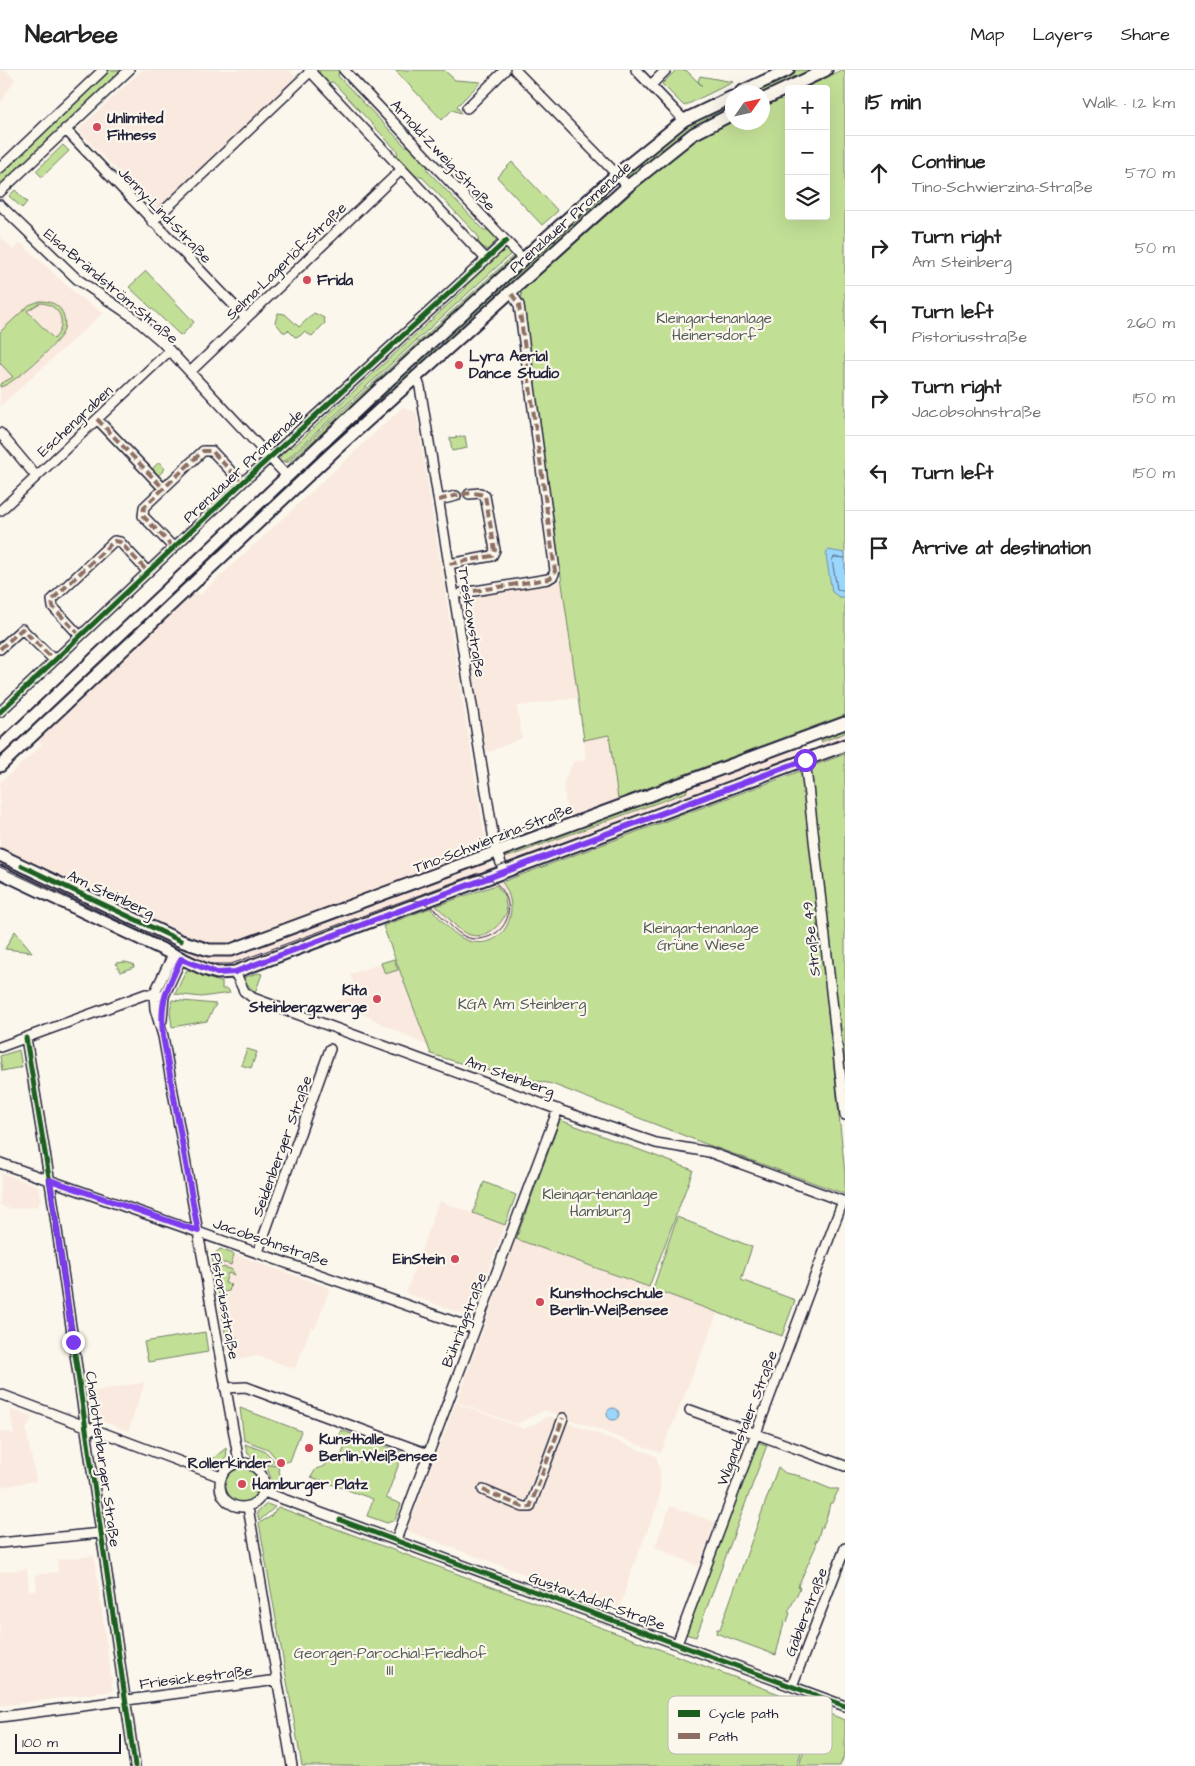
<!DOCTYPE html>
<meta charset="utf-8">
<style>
:root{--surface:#fff;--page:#f6f6f6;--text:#222;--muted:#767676;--line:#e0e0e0}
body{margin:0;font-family:"Architects Daughter",sans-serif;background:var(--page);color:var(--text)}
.controls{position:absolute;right:15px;top:15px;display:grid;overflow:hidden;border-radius:5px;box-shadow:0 5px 20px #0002}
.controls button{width:45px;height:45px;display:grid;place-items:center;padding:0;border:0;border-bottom:1px solid var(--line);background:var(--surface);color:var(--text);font:25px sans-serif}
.compass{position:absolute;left:725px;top:15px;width:45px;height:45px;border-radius:50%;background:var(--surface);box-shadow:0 5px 20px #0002;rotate:56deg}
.scale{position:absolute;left:15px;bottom:12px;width:106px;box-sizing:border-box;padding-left:5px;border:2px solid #22223b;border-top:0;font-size:14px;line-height:18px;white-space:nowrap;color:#22223b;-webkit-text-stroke:4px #fbf7ec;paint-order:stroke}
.stop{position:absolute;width:15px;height:15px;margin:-11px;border:4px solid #7c3aed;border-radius:50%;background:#fff}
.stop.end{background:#7c3aed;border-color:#fff;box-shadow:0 1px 5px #0008}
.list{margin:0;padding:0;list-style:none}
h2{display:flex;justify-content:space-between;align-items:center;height:65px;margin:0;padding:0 20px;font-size:21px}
h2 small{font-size:16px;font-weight:400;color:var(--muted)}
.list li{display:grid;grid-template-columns:32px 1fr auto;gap:15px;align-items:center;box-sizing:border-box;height:75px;padding:0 20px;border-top:1px solid var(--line)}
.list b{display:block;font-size:19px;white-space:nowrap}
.list p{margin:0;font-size:16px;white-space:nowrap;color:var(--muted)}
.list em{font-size:16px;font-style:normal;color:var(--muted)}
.icon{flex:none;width:28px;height:28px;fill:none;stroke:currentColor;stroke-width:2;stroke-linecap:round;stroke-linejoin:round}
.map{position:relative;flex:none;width:845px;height:1696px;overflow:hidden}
header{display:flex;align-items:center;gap:30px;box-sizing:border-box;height:70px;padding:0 25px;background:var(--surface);border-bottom:1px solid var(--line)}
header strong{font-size:24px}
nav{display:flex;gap:28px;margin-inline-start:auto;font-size:18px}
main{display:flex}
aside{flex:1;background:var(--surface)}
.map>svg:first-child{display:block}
.built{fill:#fae9de}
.green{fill:#c2df96;stroke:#728068;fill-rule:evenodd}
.water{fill:#9bd7fc;stroke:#6b8faf}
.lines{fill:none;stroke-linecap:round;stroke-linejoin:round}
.shore{stroke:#526a88;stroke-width:1}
.minor-casing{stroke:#22223b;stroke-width:12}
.major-casing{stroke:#22223b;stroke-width:15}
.minor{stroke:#fbf7ec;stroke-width:9}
.major{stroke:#fbf7ec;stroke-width:11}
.tram{stroke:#22223b;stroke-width:1}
.quiet{stroke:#8d6e63;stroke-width:4;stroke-dasharray:8 4;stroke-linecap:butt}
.cycleway-casing{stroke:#fbf7ec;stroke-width:8}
.cycleway{stroke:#1b5e20;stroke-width:5}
.route{stroke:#7c3aed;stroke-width:6}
.poi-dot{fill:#d1495b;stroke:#fbf7ec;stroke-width:2}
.labels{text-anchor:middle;stroke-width:4.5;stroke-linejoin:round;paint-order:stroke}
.poi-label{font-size:15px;font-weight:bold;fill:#22223b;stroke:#fbf7ec;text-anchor:start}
.street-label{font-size:15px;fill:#22223b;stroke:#fbf7ec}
.park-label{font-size:15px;fill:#525b56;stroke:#fbf7ec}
.key{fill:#fbf7ec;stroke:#bab7b7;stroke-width:1}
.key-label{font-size:14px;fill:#22223b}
</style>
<header>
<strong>Nearbee</strong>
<nav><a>Map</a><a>Layers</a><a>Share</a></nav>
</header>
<main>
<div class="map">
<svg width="845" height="1696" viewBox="0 0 845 1696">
<rect width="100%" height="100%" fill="#fbf7ec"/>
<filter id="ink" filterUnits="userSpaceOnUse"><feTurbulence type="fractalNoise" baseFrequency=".02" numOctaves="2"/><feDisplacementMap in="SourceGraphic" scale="10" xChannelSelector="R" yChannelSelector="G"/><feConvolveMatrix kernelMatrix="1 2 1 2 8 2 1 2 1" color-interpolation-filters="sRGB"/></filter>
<g filter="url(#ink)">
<!-- built -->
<path class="built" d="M0 0H6L15 9 0 34Z
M142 0H289L297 8 156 141 78 60Z
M0 166 13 180 21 173 77 225 103 243 0 336Z
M403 337 416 342 486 775 484 779 240 870 216 873 191 867 0 777V713L42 675 38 670 196 521 200 525Z
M562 511 578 628 517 636 522 668 489 682 486 680 461 528Z
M845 663V672L823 679 821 672Z
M609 665 618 729 568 748 563 714 573 692 586 690 584 670Z
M802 673 807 686 507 794 505 788 687 722 685 716Z
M0 790 208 885 488 790 494 802 235 898 225 899 206 896 0 800Z
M502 812 512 831 511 849 504 860 489 870 469 871 460 866 430 838 436 836 460 860 504 825 496 815Z
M395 889 428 976 364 945 329 934 357 924 350 904Z
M1 1103 38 1116 41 1131 39 1132V1136L11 1139 0 1135Z
M439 1131 505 1155 471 1247 406 1223Z
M516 1169 718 1242 661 1383 545 1340 516 1354 457 1332Z
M220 1179 330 1218 315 1259 311 1257 295 1299 259 1286 230 1291 212 1186Z
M145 1312 128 1361 94 1348 90 1322Z
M456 1333 524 1359 550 1346 656 1386 661 1405 658 1434 633 1496 619 1539 407 1461Z
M10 1339 32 1347 26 1360 36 1411 0 1417V1361L14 1364Z
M670 1436 715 1452 698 1496 655 1477Z
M94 1486 113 1621 0 1636V1502L27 1499 29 1521H37L35 1505 58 1502 57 1490Z"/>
<!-- green -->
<path class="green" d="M108 0H124L0 116V102Z
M319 0H339L338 6 405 76 413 77 428 92 427 100 484 160H490L497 166V170L487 180 478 173V166L421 106H413L398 89 397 81 333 12 325 13 320 7Z
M395 0H444L455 10 481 12 457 36 461 43 452 40 442 50Z
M676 0H686L702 16 698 11 700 6 733 12 684 36 662 14Z
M796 0H818L763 27 762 22H749Z
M841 0H845V645L618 729 609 665 584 670 521 222 685 75 732 51 762 52 763 37 789 25V146H826V19H803Z
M732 31V41L631 107 626 105 633 96 689 51Z
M63 75 69 81 42 107 36 101Z
M512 92 558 141 542 155 497 107Z
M15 120 27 132 22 138 9 126Z
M602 122 608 129 444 276 438 270Z
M504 178 513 182 284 392 278 386 289 376 292 378 466 218 465 211Z
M514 185V188L291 391 285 393Z
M146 201 194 252 181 266 129 217Z
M40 231C48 231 56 233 61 240 65 246 66 254 63 262 58 274 13 315 0 317V314L13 307 0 293V262L29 235ZM40 233C61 234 68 255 54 269L27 241Z
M278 243 285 244 299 257 314 243 324 248 325 253 312 266 304 262 300 266 295 267 288 260 286 262H283L275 252Z
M435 275 439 279 418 299 413 293Z
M409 298 413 302 396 317 392 313Z
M389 315 394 321 283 424 278 418Z
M465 366 467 378 452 381 450 368Z
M159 392 165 399 157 407 151 400Z
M845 657V663L821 672V668Z
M845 684V1021L810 697Z
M803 700 845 1103V1124L703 1073 552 1014 476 998 431 984 383 856 430 838C442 849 452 866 469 871 505 881 523 840 502 812Z
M685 716 687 722 505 788 503 784Z
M496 815 504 825 507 842C498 860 479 875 459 859 451 852 445 843 436 836Z
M15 861 32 882 5 879Z
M394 889 398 900 385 904 381 893Z
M125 892 133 894 134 897 120 902 116 893Z
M189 900 210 909 222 912V919H228L230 923 201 927 175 924 186 901Z
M258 903 262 904 255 923 242 908Z
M172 930 216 934 207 951 172 957 170 943Z
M247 979 257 982 251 998 241 995Z
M19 980 22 997 2 1001 0 986Z
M560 1050 693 1100 649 1217 516 1169Z
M484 1112 516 1125 505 1155 473 1143Z
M677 1147 752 1177 741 1210 795 1230 782 1266 653 1219Z
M220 1179 234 1184 231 1195 226 1193 213 1194 212 1186Z
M217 1196 231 1199 235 1205 228 1203 225 1213 231 1215 229 1221 223 1222 231 1267H237L235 1271 227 1274 214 1197Z
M205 1262 208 1282 148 1292 144 1272Z
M240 1338 301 1361 290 1391 280 1393 268 1379 244 1370Z
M341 1360 403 1383 386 1428 401 1434 395 1450 387 1453 367 1446 373 1429 311 1407 316 1399 325 1396 330 1385 340 1389 347 1370 339 1364Z
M757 1372 767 1375 696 1567 685 1564Z
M245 1374 266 1382 277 1394 264 1393 248 1384Z
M226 1378 227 1387 219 1394 210 1391Z
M266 1395 278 1396 283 1418 273 1414Z
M778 1397 785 1403 800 1406V1408H804L831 1419H839L832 1433H830C828 1443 827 1447 822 1458L821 1457 817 1471H815L816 1476 798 1516 800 1518C795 1529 793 1532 788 1542L790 1543 787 1552 785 1551C781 1563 779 1572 776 1585L716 1563 717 1559H720Z
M225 1415a18 18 0 1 1 36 0a18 18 0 1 1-36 0Z
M267 1434 275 1437 259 1451 257 1442Z
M278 1437 814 1637 797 1696H302L259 1453 270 1447Z
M816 1639 845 1650V1683L840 1696H799Z"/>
<!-- water -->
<path class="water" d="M828 480 845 483V527H839L832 522 826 485Z
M607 1344a6 6 0 1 1 12 0a6 6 0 1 1-12 0Z"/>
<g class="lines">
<!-- shore -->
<path class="shore" d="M845 488 834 487 832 490 837 519 845 522"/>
<defs>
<path id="minor" d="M309 0 486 189
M344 0 523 189
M515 0 628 116
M636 0 684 50
M651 15 666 0
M467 38 505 0
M65 59 246 248
M0 98 103 0
M0 122 129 0
M0 135 77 209 133 247 160 270 286 405
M152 152 312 0
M190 302 402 99
M416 306 420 317 495 776 504 802
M97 349 163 418
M0 363 36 406
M439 430 456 426
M0 441 169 281
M173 477 143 446 144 437 203 381H212L242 413
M449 494 492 486 495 480 485 426 480 423 469 424
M462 523 548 509 553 506 555 501 519 235 510 221
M80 566 53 537 52 530 58 524 114 471 120 472 147 501
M0 579 22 559 54 590
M0 642 242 413 506 171
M805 690 845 1045
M173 885 154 924 155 939 163 966 239 1392
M235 902 244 921 253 928 562 1041 656 1073 709 1082 845 1132
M162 950 164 926 181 889
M26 968 51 1119 135 1696
M0 977 146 924 164 926
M0 1093 475 1259
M258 1182 330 979
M225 1318 246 1317 428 1384
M0 1324 221 1407
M690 1340 845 1396
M220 1415a22 22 0 1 1 44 0a22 22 0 1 1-44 0Z
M483 1420 523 1437H530L563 1348
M264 1422 845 1636
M248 1437 292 1696
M396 1470 558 1039
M0 1473 101 1463
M677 1574 843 1131
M792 1616 845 1478
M0 1647 277 1610"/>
<path id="major" d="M741 22 788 0
M762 30 826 0
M0 678 388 311 617 104 684 50 732 27
M0 696 335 380 628 116 693 64 732 44
M0 785 181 871 209 880H231L845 653
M0 802 204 899 217 903 235 902 845 675"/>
</defs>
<!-- minor casing -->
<use href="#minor" class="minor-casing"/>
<!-- major casing -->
<use href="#major" class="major-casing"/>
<!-- minor -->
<use href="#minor" class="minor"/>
<!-- major -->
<use href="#major" class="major"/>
<!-- tram -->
<path class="tram" d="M0 797 197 889 211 894H231L845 669
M410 830C442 830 450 871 478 869 521 865 517 810 475 804"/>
<!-- quiet -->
<path class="quiet" d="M97 349 163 418
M439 430C452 427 472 419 485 426L495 480 492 486 449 494
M173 477 143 446 144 437 203 381H212L242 413
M462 523 548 509 553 506 555 501 519 235 510 221
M80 566 53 537 52 530 58 524 114 471 120 472 147 501
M0 579 22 559 54 590
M483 1420 523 1437H530L563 1348"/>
<defs>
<path id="cycleway" d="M0 642 242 413 506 171
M22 796 181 871
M26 968 51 1119 135 1696
M340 1450 845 1636"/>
</defs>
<!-- cycleway casing -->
<use href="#cycleway" class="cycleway-casing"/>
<!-- cycleway -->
<use href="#cycleway" class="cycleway"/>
</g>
</g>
<g class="lines" filter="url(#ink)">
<!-- route -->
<path class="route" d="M73 1272 50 1110 198 1161 163 966C160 929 166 922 181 889L217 903 235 902 805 690"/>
</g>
<!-- markers -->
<g class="poi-dot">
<circle cx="97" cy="57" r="5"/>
<circle cx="307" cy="210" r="5"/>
<circle cx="459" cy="295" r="5"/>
<circle cx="377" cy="929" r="5"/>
<circle cx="455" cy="1189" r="5"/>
<circle cx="540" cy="1232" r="5"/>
<circle cx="309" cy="1378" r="5"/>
<circle cx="281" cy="1393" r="5"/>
<circle cx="242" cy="1414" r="5"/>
</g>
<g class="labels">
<!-- poi labels -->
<g class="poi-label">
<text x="107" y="53">Unlimited<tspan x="107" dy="17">Fitness</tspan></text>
<text x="317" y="215">Frida</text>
<text x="469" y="291">Lyra Aerial<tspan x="469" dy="17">Dance Studio</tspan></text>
<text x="367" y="925" text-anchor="end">Kita<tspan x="367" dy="17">Steinbergzwerge</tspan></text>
<text x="445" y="1194" text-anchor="end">EinStein</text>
<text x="550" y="1228">Kunsthochschule<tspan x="550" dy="17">Berlin-Weißensee</tspan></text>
<text x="319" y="1374">Kunsthalle<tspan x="319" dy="17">Berlin-Weißensee</tspan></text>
<text x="271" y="1398" text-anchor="end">Rollerkinder</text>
<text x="252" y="1419">Hamburger Platz</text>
</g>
<!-- street labels -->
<g class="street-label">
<text transform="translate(443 85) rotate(47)" y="5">Arnold-Zweig-Straße</text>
<text transform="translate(165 145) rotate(46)" y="5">Jenny-Lind-Straße</text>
<text transform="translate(570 147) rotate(-42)" y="5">Prenzlauer Promenade</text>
<text transform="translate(286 191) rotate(-44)" y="5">Selma-Lagerlöf-Straße</text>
<text transform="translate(111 216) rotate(40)" y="5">Elsa-Brändström-Straße</text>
<text transform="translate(75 351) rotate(-43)" y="5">Eschengraben</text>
<text transform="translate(243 396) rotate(-43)" y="5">Prenzlauer Promenade</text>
<text transform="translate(472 552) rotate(81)" y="5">Treskowstraße</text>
<text transform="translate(493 768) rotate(-21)" y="5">Tino-Schwierzina-Straße</text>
<text transform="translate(111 824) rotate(25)" y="5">Am Steinberg</text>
<text transform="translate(811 869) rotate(-96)" y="5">Straße 49</text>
<text transform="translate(510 1006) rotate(20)" y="5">Am Steinberg</text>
<text transform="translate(282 1076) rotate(-70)" y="5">Seidenberger Straße</text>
<text transform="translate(271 1172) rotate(19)" y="5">Jacobsohnstraße</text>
<text transform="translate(225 1236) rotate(80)" y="5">Pistoriusstraße</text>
<text transform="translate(464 1250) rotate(-69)" y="5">Bühringstraße</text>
<text transform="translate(747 1348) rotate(-69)" y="5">Wigandstaler Straße</text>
<text transform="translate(103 1389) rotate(82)" y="5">Charlottenburger Straße</text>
<text transform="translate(597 1531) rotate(20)" y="5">Gustav-Adolf-Straße</text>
<text transform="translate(806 1542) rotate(-69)" y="5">Gäblerstraße</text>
<text transform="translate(196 1607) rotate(-7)" y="5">Friesickestraße</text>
</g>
<!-- park labels -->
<g class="park-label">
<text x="714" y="253">Kleingartenanlage<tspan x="714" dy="17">Heinersdorf</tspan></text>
<text x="701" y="863">Kleingartenanlage<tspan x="701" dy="17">Grüne Wiese</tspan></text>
<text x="522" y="939">KGA Am Steinberg</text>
<text x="600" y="1129">Kleingartenanlage<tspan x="600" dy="17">Hamburg</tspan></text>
<text x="390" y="1588">Georgen-Parochial-Friedhof<tspan x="390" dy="17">III</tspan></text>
</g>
</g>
<!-- legend -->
<rect x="668" y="1626" width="164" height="58" rx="8" class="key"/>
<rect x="678" y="1640" width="22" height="7" fill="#1b5e20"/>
<rect x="678" y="1663" width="22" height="6" fill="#8d6e63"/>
<g class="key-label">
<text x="709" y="1648">Cycle path</text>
<text x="709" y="1671">Path</text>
</g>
</svg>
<div class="controls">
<button>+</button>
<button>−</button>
<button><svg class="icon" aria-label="layers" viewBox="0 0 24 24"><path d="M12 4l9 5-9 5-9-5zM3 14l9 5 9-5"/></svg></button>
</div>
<svg class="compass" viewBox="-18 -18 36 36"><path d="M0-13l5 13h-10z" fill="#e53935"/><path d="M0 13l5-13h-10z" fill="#767676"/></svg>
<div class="scale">100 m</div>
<div class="stop" style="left:805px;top:690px"></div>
<div class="stop end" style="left:73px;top:1272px"></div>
</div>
<aside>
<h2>15 min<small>Walk · 1.2 km</small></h2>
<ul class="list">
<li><svg class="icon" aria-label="ahead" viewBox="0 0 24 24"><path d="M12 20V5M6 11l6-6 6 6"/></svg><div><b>Continue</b><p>Tino-Schwierzina-Straße</p></div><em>570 m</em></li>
<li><svg class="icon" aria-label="right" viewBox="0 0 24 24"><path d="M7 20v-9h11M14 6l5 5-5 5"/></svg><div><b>Turn right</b><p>Am Steinberg</p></div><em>50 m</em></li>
<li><svg class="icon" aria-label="left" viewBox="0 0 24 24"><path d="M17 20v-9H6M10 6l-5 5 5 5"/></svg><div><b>Turn left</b><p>Pistoriusstraße</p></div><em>260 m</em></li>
<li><svg class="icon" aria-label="right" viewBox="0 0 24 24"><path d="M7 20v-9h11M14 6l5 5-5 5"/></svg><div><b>Turn right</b><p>Jacobsohnstraße</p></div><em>150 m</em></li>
<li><svg class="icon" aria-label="left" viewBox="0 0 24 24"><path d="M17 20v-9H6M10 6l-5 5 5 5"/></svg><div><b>Turn left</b></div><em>150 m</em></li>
<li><svg class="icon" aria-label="arrive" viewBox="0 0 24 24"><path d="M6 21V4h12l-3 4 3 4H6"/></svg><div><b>Arrive at destination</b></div></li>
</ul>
</aside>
</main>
